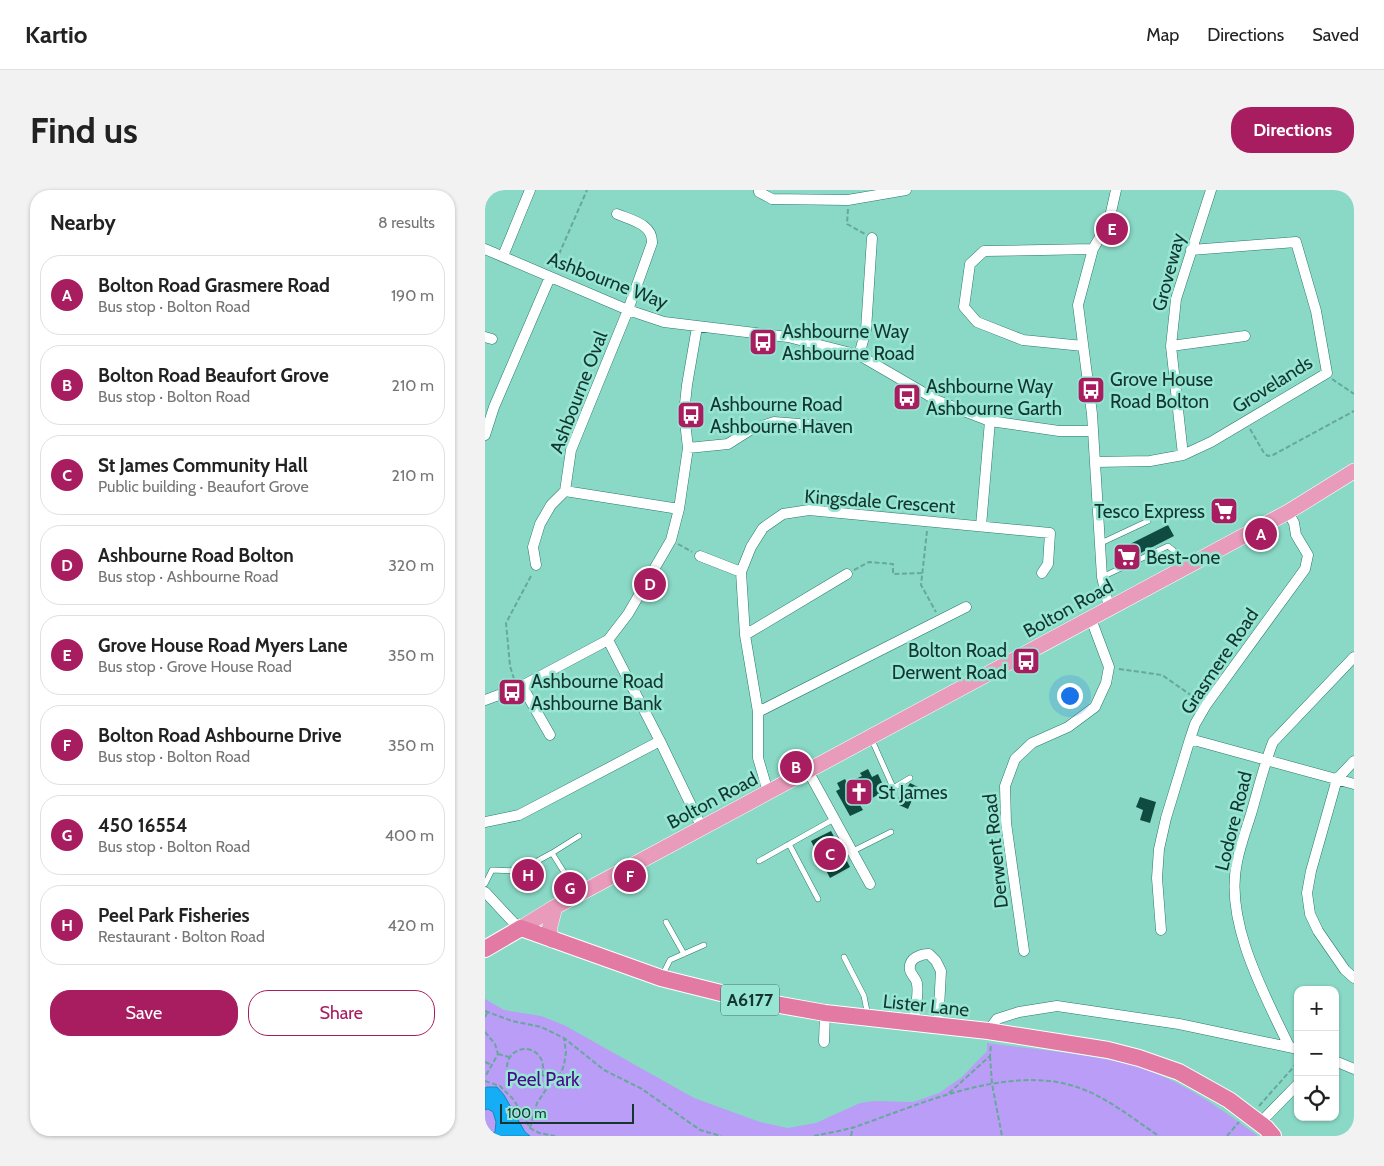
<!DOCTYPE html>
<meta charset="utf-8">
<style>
:root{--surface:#fff;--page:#f2f2f2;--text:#222;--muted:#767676;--line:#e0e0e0;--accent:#a81d60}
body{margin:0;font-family:Cabin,sans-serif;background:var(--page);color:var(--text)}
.controls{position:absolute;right:15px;bottom:15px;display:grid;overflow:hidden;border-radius:10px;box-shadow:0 1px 4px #0004}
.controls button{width:45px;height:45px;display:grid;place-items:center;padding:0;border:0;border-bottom:1px solid var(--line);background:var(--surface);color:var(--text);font:25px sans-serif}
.scale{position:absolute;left:15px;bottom:12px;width:134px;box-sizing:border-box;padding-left:5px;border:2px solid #14362f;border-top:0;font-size:14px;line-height:18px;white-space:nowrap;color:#14362f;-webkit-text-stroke:4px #97e6d4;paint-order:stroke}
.you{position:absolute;left:584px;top:505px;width:18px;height:18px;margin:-12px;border:4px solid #fff;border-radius:50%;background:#1a73e8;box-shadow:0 0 0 8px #1a73e833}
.badge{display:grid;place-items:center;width:32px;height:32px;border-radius:50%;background:var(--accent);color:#fff;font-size:16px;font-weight:700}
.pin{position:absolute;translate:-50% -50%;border:2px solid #fff;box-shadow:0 1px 5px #0006}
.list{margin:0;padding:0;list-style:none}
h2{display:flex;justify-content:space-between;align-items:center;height:65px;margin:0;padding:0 20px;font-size:21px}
h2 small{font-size:16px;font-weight:400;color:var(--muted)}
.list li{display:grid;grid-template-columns:32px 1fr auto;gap:15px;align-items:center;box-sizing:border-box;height:80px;margin:0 10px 10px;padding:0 10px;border:1px solid var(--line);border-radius:20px}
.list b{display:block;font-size:19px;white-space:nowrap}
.list p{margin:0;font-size:16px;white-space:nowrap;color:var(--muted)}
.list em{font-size:16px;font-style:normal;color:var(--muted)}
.actions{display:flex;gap:10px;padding:15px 20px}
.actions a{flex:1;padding:11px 0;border:1px solid var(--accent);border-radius:20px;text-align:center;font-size:18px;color:var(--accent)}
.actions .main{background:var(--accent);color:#fff}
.icon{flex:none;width:28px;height:28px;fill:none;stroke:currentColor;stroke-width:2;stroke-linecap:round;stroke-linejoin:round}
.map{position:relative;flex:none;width:869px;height:946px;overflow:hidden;border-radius:20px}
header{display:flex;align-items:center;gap:30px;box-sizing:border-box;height:70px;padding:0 25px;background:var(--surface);border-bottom:1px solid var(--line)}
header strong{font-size:24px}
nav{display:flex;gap:28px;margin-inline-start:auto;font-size:18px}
.intro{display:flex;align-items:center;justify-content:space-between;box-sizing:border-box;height:120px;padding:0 30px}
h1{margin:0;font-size:35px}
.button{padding:12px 22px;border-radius:20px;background:var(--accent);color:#fff;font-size:18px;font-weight:700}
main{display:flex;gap:30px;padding:0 30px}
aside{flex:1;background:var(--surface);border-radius:20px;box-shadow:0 1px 4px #0004}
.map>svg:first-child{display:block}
.green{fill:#b99df6}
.water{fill:#14adf6;stroke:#1489ba}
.building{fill:#0f4b40}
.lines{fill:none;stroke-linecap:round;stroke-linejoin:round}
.service-casing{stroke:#277a6a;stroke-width:6}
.minor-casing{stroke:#277a6a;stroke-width:11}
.primary-casing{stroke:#fff;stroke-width:16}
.trunk-casing{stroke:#fff;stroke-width:18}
.path{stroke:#66a899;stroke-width:2;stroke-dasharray:5 2.5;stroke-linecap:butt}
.service{stroke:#fff;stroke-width:5}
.minor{stroke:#fff;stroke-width:10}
.primary{stroke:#e99bbb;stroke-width:15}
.trunk{stroke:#e27aa4;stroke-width:16}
.labels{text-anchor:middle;stroke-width:5;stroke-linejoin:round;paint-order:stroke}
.shield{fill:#97e6d4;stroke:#3b6b60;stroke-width:1}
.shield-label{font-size:18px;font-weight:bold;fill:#14362f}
.street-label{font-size:19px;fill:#14362f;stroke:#97e6d4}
.poi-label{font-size:19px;fill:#14362f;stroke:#97e6d4;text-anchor:start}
.park-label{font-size:19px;fill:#4b088c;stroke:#97e6d4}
</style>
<header>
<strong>Kartio</strong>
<nav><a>Map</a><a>Directions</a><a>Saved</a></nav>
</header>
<div class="intro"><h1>Find us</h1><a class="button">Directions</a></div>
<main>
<aside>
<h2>Nearby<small>8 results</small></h2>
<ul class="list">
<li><span class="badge">A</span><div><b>Bolton Road Grasmere Road</b><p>Bus stop · Bolton Road</p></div><em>190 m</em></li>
<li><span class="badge">B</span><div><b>Bolton Road Beaufort Grove</b><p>Bus stop · Bolton Road</p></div><em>210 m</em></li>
<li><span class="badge">C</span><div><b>St James Community Hall</b><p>Public building · Beaufort Grove</p></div><em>210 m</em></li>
<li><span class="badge">D</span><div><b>Ashbourne Road Bolton</b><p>Bus stop · Ashbourne Road</p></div><em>320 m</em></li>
<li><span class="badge">E</span><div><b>Grove House Road Myers Lane</b><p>Bus stop · Grove House Road</p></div><em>350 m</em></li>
<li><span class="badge">F</span><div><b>Bolton Road Ashbourne Drive</b><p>Bus stop · Bolton Road</p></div><em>350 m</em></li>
<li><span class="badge">G</span><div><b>450 16554</b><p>Bus stop · Bolton Road</p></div><em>400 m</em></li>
<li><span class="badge">H</span><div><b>Peel Park Fisheries</b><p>Restaurant · Bolton Road</p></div><em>420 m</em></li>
</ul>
<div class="actions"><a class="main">Save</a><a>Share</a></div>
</aside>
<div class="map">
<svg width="869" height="946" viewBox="0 0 869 946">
<rect width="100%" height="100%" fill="#8ad9c7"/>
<!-- green -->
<path class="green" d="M0 809 19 820 56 826 79 835 209 908 275 932 303 938 331 933 375 913 389 911 428 912 454 903 477 887 502 861V853C551 860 602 863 650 876 696 890 735 918 773 946H0Z"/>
<!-- water -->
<path class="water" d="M2 897H12L19 905 40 942 45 946H0L10 942 11 932 8 922 3 919 0 920V898Z"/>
<!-- building -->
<path class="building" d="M683 335 689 346 638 372 631 361Z
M383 579 387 587 393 584 398 595 393 598 396 603 375 615 378 620 365 626 351 601 355 599 352 593 360 589 362 593 377 586 375 583Z
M425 593 433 597 423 619 414 615 417 610 413 609 418 598H422Z
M655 607 671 612 665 633 655 630 658 620 651 617Z
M346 641 365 677 345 688 326 651Z
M44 680 48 681 46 690 38 689 39 683Z"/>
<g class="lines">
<defs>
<path id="service" d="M616 353 663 331
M617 387 683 356 704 373
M386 548 407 595 410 597 425 588
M304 654 333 709
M368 661 406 642
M67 663 92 703
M274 671 349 629
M0 694 7 680 34 681 67 663 94 646
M181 732 199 764
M359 767 379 806 383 826
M177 786 185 770 219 755"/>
<path id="minor" d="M274 0V2L287 9 363 10 421 0
M132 24C146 30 168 34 167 53L143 120 86 260 80 301 194 319
M0 59 143 120 179 132 303 147 374 165 453 211 505 231 574 241H608
M18 66 45 0
M0 147 7 149
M598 156 538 150 492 132 479 117 485 74 499 61 608 59
M686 156 760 146
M374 165 381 140 387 48
M0 245 9 217 65 87
M203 258 243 254 265 240 289 232 339 236
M698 265 686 156 691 109 726 0
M611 272 665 271 698 265 726 252 842 183 831 121 811 52 706 60
M496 336 505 231
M215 366 256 382
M51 375 48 357 55 334 66 315 80 301
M624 418 617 387 607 224 593 115 608 59 624 31 631 0
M260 445 362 384
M123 450 175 551 217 638
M37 496 65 545
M0 510 33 498 123 450 143 424 186 350 194 319 203 258 199 223 202 195 212 137
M273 522 481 417
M705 549 869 594
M869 571 852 589 826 681 822 703 825 724 833 741 860 780 869 788
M323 581 385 694
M283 602 273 568V522L260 445 256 382 266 357 278 338 298 324 324 320 565 343 563 374 557 383
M0 632 34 625 175 551
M0 702 28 732 36 738
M676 740 672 688 674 659 681 628 705 549 710 534 721 515 820 379 823 365 811 345 809 333 803 322
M539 761 521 633 520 596 530 569 547 553 583 537 610 517 621 493 624 477 606 429
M428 834C430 823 434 804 432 794 432 789 426 785 425 780 423 768 436 764 444 764L451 771 456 781 453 837
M503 841 512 829 534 822 572 816 694 834 813 859
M339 852 340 823
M804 856C779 804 739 731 752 672 755 656 761 640 766 624 773 600 779 575 788 552L869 467
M850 871 869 879
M775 933 813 894"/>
<path id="primary" d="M36 738 70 717 803 322 869 281
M67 750 64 740 70 717"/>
<path id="trunk" d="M0 759 36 738 176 788 256 808 340 823 503 841 623 860 654 868 694 882 744 910 781 938 788 946"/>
</defs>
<!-- service casing -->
<use href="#service" class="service-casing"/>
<!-- minor casing -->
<use href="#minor" class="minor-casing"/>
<!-- primary casing -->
<use href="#primary" class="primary-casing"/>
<!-- trunk casing -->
<use href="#trunk" class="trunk-casing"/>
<!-- path -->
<path class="path" d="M363 19 362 34 380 44
M68 78 102 0
M847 189 869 204
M765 239 779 263 783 266 788 265 869 221
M442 341 436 395 451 422
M193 354 207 362
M369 380 384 372 408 374V384L437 383
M634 479 677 485 713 510
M29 489 25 476 21 433 47 384
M0 821 27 831 56 837 79 848 119 880 157 899 215 940 236 946
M0 827 2 823
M0 842 10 854 13 864 0 887
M22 877a18 18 0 1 1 36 0a18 18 0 1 1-36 0Z
M13 864 24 867
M505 866 507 894 517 946
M0 872 7 875
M57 885 68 889
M0 891 15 896 29 910 45 938 54 943 70 946
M464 903 505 866 506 854
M774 916 813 872
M45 938 52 913 68 889 76 883 79 875 81 862 79 848
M329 946C342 943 357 941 370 937 436 914 522 874 592 897 622 907 648 929 674 946
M366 946 368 937
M742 946 754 932"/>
<!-- service -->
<use href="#service" class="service"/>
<!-- minor -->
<use href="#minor" class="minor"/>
<!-- primary -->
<use href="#primary" class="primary"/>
<!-- trunk -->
<use href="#trunk" class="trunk"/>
</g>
<!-- icons -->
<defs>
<symbol id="bus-square" viewBox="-11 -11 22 22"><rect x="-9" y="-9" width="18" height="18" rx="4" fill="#a81d60" stroke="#97e6d4"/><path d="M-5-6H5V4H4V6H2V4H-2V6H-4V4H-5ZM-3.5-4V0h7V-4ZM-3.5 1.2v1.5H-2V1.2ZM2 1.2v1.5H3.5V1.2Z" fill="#fff"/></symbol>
<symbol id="supermarket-square" viewBox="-11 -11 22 22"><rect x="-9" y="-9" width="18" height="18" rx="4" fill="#a81d60" stroke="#97e6d4"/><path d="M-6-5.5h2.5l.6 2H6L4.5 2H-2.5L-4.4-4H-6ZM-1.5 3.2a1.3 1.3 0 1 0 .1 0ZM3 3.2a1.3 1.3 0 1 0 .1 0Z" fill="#fff"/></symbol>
<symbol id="church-square" viewBox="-11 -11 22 22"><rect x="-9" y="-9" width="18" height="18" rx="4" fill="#a81d60" stroke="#97e6d4"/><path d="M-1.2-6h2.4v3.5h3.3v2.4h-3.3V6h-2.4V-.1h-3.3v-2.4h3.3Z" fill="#fff"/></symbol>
</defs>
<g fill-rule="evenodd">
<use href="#bus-square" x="262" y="136" width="32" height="32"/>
<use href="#bus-square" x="590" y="184" width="32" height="32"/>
<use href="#bus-square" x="406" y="191" width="32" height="32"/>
<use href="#bus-square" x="190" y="209" width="32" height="32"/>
<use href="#supermarket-square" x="723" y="305" width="32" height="32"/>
<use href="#supermarket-square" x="626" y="351" width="32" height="32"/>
<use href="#bus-square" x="525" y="455" width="32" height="32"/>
<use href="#bus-square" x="11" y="486" width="32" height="32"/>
<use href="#church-square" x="358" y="586" width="32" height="32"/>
</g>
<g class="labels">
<!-- shield labels -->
<rect class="shield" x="236" y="794.5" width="58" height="31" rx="4"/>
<g class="shield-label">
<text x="265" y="816">A6177</text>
</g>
<!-- street labels -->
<g class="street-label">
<text transform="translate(683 82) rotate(-75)" y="7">Groveway</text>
<text transform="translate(123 90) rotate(21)" y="7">Ashbourne Way</text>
<text transform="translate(787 194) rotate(-32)" y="7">Grovelands</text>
<text transform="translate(93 202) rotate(-69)" y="7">Ashbourne Oval</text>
<text transform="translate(395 311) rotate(4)" y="7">Kingsdale Crescent</text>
<text transform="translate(583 418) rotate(-29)" y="7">Bolton Road</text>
<text transform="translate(734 471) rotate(-56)" y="7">Grasmere Road</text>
<text transform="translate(227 610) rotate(-28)" y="7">Bolton Road</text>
<text transform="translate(748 631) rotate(-76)" y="7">Lodore Road</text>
<text transform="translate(510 661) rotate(-96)" y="7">Derwent Road</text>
<text transform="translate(441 815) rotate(6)" y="7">Lister Lane</text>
</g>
<!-- poi labels -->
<g class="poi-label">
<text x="297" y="148">Ashbourne Way<tspan x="297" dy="22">Ashbourne Road</tspan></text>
<text x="625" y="196">Grove House<tspan x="625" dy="22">Road Bolton</tspan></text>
<text x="441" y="203">Ashbourne Way<tspan x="441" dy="22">Ashbourne Garth</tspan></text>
<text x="225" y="221">Ashbourne Road<tspan x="225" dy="22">Ashbourne Haven</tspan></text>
<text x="720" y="328" text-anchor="end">Tesco Express</text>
<text x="661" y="374">Best-one</text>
<text x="522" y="467" text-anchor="end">Bolton Road<tspan x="522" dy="22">Derwent Road</tspan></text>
<text x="46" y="498">Ashbourne Road<tspan x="46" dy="22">Ashbourne Bank</tspan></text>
<text x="393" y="609">St James</text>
</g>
<!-- park labels -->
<g class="park-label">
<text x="58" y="896">Peel Park</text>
</g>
</g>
</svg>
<div class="controls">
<button>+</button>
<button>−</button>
<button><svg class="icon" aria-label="locate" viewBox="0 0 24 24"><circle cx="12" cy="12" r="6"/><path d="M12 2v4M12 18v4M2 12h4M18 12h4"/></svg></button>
</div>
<div class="scale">100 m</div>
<div class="you"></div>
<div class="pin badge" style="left:776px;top:344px">A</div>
<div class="pin badge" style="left:311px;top:577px">B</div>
<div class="pin badge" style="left:345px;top:664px">C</div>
<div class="pin badge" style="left:165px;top:394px">D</div>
<div class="pin badge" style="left:627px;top:39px">E</div>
<div class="pin badge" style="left:145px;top:686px">F</div>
<div class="pin badge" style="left:85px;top:698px">G</div>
<div class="pin badge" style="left:43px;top:685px">H</div>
</div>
</main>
